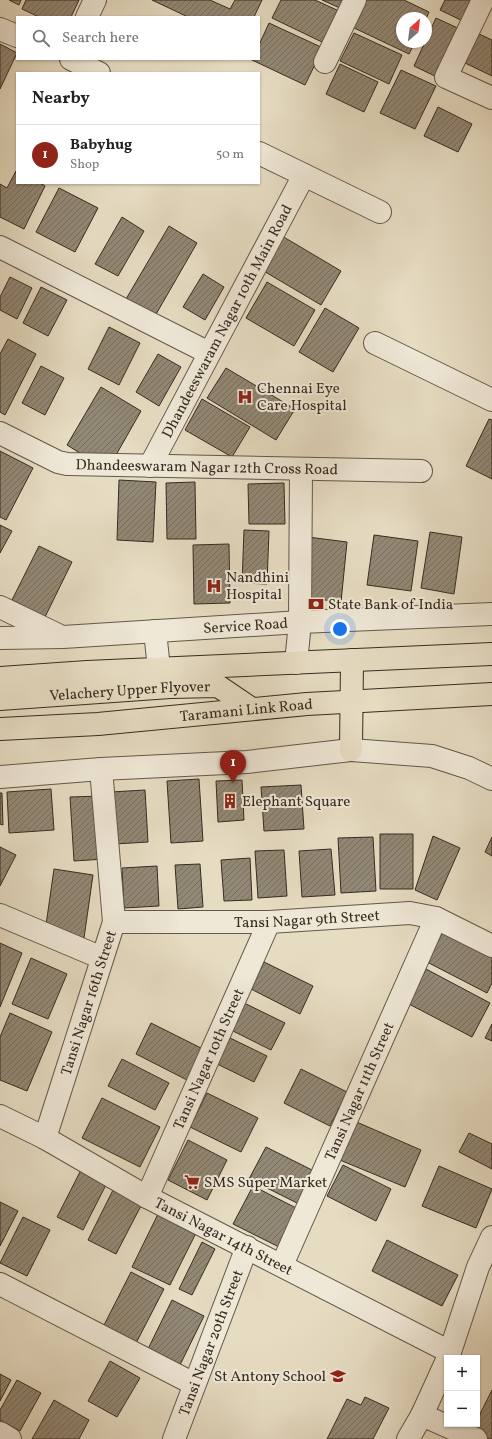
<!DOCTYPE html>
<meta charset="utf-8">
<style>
:root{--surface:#fff;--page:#f2f2f2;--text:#222;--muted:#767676;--line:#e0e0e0;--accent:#8f2418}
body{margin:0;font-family:Vollkorn,serif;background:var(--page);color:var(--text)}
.controls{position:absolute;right:12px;bottom:12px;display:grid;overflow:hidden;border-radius:0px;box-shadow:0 1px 3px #0004}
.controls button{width:36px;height:36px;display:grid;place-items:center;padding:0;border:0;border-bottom:1px solid var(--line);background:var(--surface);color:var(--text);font:20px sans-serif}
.compass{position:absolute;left:396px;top:12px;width:36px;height:36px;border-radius:50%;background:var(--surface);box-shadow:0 1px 3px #0004;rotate:28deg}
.you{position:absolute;left:340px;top:629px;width:14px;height:14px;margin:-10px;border:3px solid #fff;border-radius:50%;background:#1a73e8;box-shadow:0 0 0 6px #1a73e833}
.badge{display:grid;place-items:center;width:26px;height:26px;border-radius:50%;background:var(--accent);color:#fff;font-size:13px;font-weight:700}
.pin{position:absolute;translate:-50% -33px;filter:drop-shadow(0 1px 2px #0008)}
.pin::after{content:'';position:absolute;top:21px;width:14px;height:12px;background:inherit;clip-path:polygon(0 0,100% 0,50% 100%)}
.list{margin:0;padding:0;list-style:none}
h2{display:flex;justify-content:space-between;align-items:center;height:52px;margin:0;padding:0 16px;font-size:17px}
h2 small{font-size:13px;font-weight:400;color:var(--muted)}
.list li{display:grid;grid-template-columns:26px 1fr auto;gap:12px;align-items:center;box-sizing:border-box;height:60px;padding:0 16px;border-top:1px solid var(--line)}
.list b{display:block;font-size:15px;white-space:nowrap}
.list p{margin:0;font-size:13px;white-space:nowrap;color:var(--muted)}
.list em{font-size:13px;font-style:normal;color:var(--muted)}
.icon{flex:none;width:22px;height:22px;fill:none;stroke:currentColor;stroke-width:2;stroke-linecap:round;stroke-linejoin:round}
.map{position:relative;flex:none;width:492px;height:1439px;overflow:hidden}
.search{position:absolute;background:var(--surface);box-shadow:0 1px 3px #0004;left:16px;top:16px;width:244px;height:44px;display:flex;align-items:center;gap:10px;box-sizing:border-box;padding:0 14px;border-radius:0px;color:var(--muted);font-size:15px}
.panel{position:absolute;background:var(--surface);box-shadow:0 1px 3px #0004;left:16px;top:72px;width:244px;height:112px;border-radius:0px}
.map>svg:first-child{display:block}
.building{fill:url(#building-hatch);stroke:#362c21}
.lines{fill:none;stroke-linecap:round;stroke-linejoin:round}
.street-casing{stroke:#625849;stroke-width:24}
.primary-casing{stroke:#362c21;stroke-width:24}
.street{stroke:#efe8d7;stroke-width:22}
.primary{stroke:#e6dcc2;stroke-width:22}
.labels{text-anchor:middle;stroke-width:4;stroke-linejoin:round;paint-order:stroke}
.street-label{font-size:15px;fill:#362c21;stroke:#efe8d7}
.poi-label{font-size:15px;fill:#362c21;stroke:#efe8d7;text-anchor:start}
</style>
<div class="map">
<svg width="492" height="1439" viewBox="0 0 492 1439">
<defs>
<pattern id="building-hatch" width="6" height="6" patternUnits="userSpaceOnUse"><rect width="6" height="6" fill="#928875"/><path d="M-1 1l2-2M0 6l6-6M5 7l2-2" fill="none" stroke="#786f60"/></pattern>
</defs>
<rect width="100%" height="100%" fill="#e6dcc2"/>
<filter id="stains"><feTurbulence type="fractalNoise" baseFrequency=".005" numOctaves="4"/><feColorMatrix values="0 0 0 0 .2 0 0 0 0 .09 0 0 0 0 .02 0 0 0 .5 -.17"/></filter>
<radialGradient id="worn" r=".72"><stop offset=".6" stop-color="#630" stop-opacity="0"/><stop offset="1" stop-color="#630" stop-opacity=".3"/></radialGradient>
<!-- building -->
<path class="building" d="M9 0H21L19 5Z
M26 0H79L71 17H39L22 9Z
M152 0H210L230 9 235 0H262L254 17H188Z
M281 0H315L339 11 324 43 272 18Z
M322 0H346L342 9Z
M363 0H404L429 12 426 19 402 18V42H415L409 54 350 26Z
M445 0H478L467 23 440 10Z
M436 18 462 30 439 78 414 66Z
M269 23 323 48 305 85 252 60 259 59V45Z
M354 33 402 55 389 84 340 61Z
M477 33 492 40V76L463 62Z
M0 44 17 53 0 89Z
M340 64 378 82 364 112 326 94Z
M401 70 436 86 415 129 380 113Z
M438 107 472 124 458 152 424 136Z
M16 171 17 183H40L45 186 24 229 0 217V184L7 188Z
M59 188 98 208 75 252 36 232Z
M122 217 144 231 118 276 95 264Z
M169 226 197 243 155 316 126 299Z
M282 236 341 271 321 305 262 270Z
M203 274 224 287 205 320 183 307Z
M10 277 32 288 17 319 0 310V297Z
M267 282 315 310 294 346 246 318Z
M41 287 67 300 48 336 23 323Z
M325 308 359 328 333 372 299 352Z
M109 327 140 343 119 385 88 369Z
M8 339 36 354 5 415 0 412V354Z
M158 354 181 367 159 406 136 392Z
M41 366 64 378 45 415 22 403Z
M226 368 295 409 276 440 207 398Z
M101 387 141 411 116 455H83L67 445Z
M202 399 250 427 232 457 185 430Z
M489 419 492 420V479L466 466Z
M0 451 33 468 6 520 0 517Z
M119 480 156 482 153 542 117 540Z
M195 482 196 539H167L166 483Z
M284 483 285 524H249L248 484Z
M0 525 12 531 0 553Z
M244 530 269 531 267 584 242 583Z
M430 532 462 537 454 594 421 588Z
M374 535 418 541 411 591 367 585Z
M308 537 347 542 341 602 301 597Z
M229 544 230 603 194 604 193 545Z
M39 546 72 562 45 617 12 600Z
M199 779 203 841 171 843 167 781Z
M242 780 244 820 218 822 216 781Z
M301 785 304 829 264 831 261 787Z
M51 789 54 830 9 833 7 792Z
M145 790 148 842 115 844 111 792Z
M0 793H2L3 825 0 824Z
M101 796 105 859 74 861 70 797Z
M380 834H413V889H380Z
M433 836 460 848 437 900 415 890Z
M373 837 376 891 341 893 338 838Z
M492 837V856L485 852Z
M0 847 16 855 0 886Z
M331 849 335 895 302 897 299 851Z
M284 850 287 896 258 898 255 851Z
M250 858 252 900 224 901 221 860Z
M200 864 203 907 178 909 175 865Z
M157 866 159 906 124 908 122 868Z
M54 869 93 875 84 938 45 932Z
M445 928 492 952V983L487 993 427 962Z
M0 943 22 953 0 1007Z
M31 958 67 974 48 1019 12 1004Z
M264 962 313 986 300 1014 251 989Z
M426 969 490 1003 472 1037 407 1003Z
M240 1001 285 1023 271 1050 227 1028Z
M10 1013 52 1032 27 1091 0 1080V1037Z
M151 1023 203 1049 187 1080 136 1054Z
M492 1024V1041L485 1038Z
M226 1036 267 1056 254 1082 213 1062Z
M122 1059 169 1083 155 1110 108 1086Z
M301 1069 347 1092 330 1126 284 1103Z
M207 1093 258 1118 241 1152 190 1127Z
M102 1098 160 1127 140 1167 82 1138Z
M352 1120 421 1150 405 1187 335 1158Z
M469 1133 492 1144V1169L459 1152Z
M188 1140 227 1160 207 1200 168 1180Z
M266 1147 318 1173 301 1205 249 1179Z
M343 1165 391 1189 376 1221 327 1196Z
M439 1166 492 1189 476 1228 422 1206Z
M81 1170 107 1183 83 1230 57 1217Z
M253 1186 302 1211 283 1249 233 1224Z
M114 1188 143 1202 116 1254 88 1240Z
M0 1202 18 1211 0 1246Z
M158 1214 196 1233 170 1285 132 1267Z
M23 1217 50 1230 27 1276 0 1263Z
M387 1240 458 1275 442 1306 372 1271Z
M202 1242 215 1249 192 1295 179 1289Z
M131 1272 164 1289 134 1347 101 1331Z
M172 1300 204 1316 178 1369 146 1353Z
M110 1361 140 1378 117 1417 88 1401Z
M0 1374 11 1380 0 1401Z
M17 1380 41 1393 20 1431 0 1420V1410Z
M492 1390V1439H490L472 1430 477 1424V1420Z
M365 1397 389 1408 373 1439H327L347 1399 361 1405Z
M54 1400 89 1420 79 1439H32Z"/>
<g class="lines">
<defs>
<g id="street">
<path d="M483 0 446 77 492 98"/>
<path d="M87 17 95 0"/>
<path d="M0 29 17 36"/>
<path d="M71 59 99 73"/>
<path d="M325 62 355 0"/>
<path d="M259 153 380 212"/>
<path d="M0 247 209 353"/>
<path d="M375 343 492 400"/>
<path id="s1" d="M0 433 58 462 67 464 421 471"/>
<path id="s2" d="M150 466 304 175"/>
<path d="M0 607 58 635"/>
<path d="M155 631 159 669"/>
<path id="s3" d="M0 638 63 637 300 622 492 614"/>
<path d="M296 663 300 622 301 469"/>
<path d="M0 777 101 769 247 762 351 750 432 756 469 768 492 779"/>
<path d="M0 915 102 958"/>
<path id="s4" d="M114 922H269L410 913 436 918 492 946"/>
<path id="s5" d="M0 1116 45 1138 147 1197 450 1352"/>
<path id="s6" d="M45 1138 114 922 101 769"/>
<path id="s7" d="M147 1197 269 922"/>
<path id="s8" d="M282 1265 436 918"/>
<path d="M0 1284 194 1384"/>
<path d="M448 1358 478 1267 492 1237"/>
<path d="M422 1415 476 1439"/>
<path d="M0 1433 10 1439"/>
<path id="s9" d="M174 1439 247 1247"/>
<path d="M408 1439 422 1415 447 1360"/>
</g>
<g id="primary">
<path d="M0 678 87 672 492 654"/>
<path id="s10" d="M0 699 170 687 218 686 252 709"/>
<path id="s11" d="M0 729 98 724 307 704 492 694"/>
<path d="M351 750 352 660"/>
</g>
</defs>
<!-- street casing -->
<use href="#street" class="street-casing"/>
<!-- primary casing -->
<use href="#primary" class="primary-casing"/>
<!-- street -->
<use href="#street" class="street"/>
<!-- primary -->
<use href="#primary" class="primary"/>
</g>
<!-- icons -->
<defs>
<symbol id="hospital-bare" viewBox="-9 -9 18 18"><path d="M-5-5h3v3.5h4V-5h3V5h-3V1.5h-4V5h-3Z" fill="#8f2418" stroke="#efe8d7" stroke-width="2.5" paint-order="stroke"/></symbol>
<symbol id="bank-bare" viewBox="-9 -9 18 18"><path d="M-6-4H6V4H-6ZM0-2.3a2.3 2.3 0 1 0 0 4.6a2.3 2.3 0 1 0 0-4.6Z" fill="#8f2418" stroke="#efe8d7" stroke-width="2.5" paint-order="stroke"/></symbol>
<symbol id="building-bare" viewBox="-9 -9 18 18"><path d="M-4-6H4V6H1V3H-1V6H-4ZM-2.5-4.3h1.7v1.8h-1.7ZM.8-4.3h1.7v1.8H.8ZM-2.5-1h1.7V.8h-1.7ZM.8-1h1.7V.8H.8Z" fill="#8f2418" stroke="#efe8d7" stroke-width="2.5" paint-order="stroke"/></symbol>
<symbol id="supermarket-bare" viewBox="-9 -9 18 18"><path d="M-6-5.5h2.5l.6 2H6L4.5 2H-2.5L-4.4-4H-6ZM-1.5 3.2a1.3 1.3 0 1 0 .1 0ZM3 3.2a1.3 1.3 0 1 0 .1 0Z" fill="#8f2418" stroke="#efe8d7" stroke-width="2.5" paint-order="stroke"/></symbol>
<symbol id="school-bare" viewBox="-9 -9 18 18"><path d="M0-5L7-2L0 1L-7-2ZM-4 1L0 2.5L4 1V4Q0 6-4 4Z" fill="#8f2418" stroke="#efe8d7" stroke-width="2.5" paint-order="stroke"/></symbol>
</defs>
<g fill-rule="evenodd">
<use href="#hospital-bare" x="234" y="386" width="22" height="22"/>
<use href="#hospital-bare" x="203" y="575" width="22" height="22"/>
<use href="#bank-bare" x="305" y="593" width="22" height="22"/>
<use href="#building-bare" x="219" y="790" width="22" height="22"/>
<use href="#supermarket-bare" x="181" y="1171" width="22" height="22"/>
<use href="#school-bare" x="327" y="1365" width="22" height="22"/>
</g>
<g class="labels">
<!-- street labels -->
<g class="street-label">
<text dy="5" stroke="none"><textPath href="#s2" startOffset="164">Dhandeeswaram Nagar 10th Main Road</textPath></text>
<text dy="5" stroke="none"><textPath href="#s1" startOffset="214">Dhandeeswaram Nagar 12th Cross Road</textPath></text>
<text dy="5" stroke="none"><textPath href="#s3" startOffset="246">Service Road</textPath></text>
<text dy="5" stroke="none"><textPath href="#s10" startOffset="130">Velachery Upper Flyover</textPath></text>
<text dy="5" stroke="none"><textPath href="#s11" startOffset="247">Taramani Link Road</textPath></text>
<text dy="5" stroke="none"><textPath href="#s4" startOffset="193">Tansi Nagar 9th Street</textPath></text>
<text dy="5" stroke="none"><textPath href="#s6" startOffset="142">Tansi Nagar 16th Street</textPath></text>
<text dy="5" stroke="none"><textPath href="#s7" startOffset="151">Tansi Nagar 10th Street</textPath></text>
<text dy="5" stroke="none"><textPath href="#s8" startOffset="190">Tansi Nagar 11th Street</textPath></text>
<text dy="5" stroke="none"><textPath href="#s5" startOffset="254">Tansi Nagar 14th Street</textPath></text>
<text dy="5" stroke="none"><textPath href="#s9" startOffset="103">Tansi Nagar 20th Street</textPath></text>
</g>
<!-- poi labels -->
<g class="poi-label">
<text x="257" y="393">Chennai Eye<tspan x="257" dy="17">Care Hospital</tspan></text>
<text x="226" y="582">Nandhini<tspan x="226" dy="17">Hospital</tspan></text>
<text x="328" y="609">State Bank of India</text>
<text x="242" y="806">Elephant Square</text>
<text x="204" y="1187">SMS Super Market</text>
<text x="326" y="1381" text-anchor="end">St Antony School</text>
</g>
</g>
<rect width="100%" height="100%" filter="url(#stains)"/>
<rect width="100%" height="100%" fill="url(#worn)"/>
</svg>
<div class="controls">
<button>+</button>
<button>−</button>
</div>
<svg class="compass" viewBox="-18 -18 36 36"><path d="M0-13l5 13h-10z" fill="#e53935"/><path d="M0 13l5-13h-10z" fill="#767676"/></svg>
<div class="you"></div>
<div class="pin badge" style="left:233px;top:783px">1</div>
<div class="search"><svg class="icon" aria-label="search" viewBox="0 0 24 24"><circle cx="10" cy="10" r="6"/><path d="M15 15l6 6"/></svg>Search here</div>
<section class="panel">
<h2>Nearby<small></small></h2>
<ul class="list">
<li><span class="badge">1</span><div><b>Babyhug</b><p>Shop</p></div><em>50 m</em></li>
</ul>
</section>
</div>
